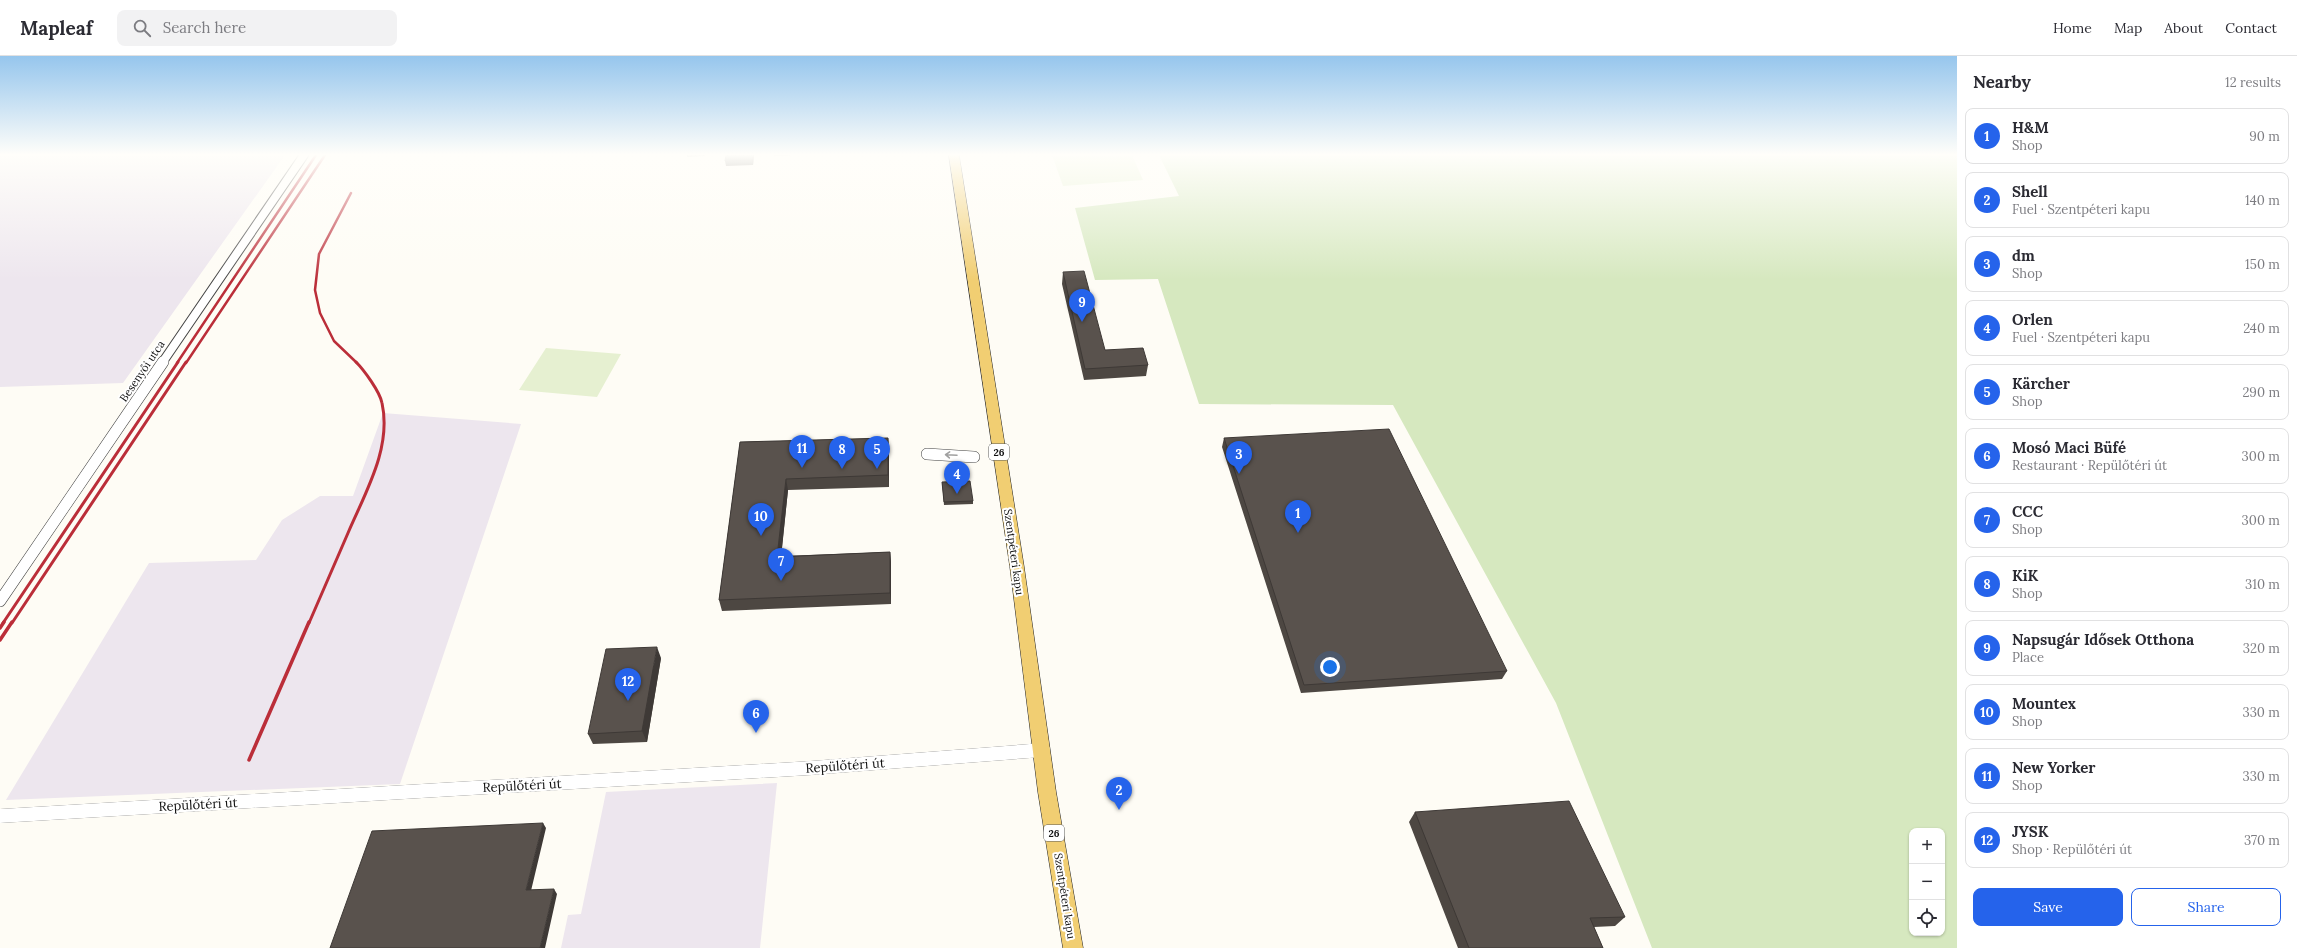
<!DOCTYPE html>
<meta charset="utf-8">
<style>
:root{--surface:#fff;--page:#f2f2f3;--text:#2b2b33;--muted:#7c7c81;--line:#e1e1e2;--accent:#2563eb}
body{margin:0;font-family:Lora,serif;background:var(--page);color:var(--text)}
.controls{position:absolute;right:12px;bottom:12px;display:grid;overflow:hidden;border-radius:8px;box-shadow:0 1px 3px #0004}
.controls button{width:36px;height:36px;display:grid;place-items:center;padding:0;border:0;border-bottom:1px solid var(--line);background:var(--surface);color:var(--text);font:20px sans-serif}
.you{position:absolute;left:1330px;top:611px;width:14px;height:14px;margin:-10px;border:3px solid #fff;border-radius:50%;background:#1a73e8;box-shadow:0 0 0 6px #1a73e833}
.badge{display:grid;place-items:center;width:26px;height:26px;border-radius:50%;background:var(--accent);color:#fff;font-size:13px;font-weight:700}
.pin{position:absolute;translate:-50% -33px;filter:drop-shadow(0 1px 2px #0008)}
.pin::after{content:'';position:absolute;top:21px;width:14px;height:12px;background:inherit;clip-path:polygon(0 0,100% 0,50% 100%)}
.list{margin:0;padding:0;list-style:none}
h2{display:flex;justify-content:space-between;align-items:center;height:52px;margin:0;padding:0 16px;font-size:17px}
h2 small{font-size:13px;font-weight:400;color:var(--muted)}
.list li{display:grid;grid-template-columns:26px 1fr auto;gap:12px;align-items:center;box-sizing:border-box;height:56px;margin:0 8px 8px;padding:0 8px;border:1px solid var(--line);border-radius:8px}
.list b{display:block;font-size:15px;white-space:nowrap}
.list p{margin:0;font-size:13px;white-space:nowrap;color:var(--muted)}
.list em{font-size:13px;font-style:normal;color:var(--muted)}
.actions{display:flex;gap:8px;padding:12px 16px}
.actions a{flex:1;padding:9px 0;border:1px solid var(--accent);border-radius:8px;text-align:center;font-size:14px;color:var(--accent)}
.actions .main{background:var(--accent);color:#fff}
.icon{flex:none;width:22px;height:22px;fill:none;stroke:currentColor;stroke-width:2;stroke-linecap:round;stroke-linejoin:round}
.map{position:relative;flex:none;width:1957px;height:892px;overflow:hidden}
header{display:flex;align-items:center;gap:24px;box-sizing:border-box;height:56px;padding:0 20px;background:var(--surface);border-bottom:1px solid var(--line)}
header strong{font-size:19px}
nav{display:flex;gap:22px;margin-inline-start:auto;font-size:14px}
.search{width:280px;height:36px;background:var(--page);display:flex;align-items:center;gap:10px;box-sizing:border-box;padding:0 14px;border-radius:8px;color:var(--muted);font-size:15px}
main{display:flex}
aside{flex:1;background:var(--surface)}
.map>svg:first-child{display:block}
.industrial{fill:#ede6ee}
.green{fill:#d6e8bf;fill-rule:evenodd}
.pitch{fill:#e6f0d1}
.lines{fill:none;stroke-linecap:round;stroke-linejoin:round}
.minor-far2-casing{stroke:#444;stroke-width:10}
.minor-far1-casing{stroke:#444;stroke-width:12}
.minor-casing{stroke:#444;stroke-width:14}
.major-casing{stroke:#222;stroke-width:1}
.minor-far2{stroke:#fff;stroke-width:8}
.minor-far1{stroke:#fff;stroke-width:11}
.minor{stroke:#fff;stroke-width:14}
.major{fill:#f1ce72;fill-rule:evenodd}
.rail-far2{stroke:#bb2e39;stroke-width:2.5}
.rail-far1{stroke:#bb2e39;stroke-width:3}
.rail{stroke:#bb2e39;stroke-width:3.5}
.wall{fill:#4d4742}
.shaded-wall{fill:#3e3936}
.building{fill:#59524d;stroke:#3e3936}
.oneway{stroke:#a0a0a0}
.labels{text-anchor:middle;stroke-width:4;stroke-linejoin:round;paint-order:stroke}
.shield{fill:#fff;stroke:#585858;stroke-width:1}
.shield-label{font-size:10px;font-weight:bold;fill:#111}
.street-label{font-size:11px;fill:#111;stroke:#fff}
.near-street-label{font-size:13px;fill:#111;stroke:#fff}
</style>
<header>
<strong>Mapleaf</strong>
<div class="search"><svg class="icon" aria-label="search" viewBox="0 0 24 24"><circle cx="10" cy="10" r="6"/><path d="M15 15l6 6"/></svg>Search here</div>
<nav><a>Home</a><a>Map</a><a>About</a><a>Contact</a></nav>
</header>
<main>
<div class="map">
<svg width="1957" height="892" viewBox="0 0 1957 892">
<rect width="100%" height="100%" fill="#fefcf5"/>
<!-- industrial -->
<path class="industrial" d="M0 99H285L123 327 0 331Z
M383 357 521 368 400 728 6 744 149 507 256 504 282 464 320 440H353Z
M777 727 760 892H561L568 859 581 858 606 736Z"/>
<!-- green -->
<path class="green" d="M1159 99H1957V892H1652L1556 647 1393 349 1199 348 1158 223 1095 224 1075 152 1179 140ZM1912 775H1942V877H1912Z"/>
<!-- pitch -->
<path class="pitch" d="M1052 99H1132L1143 124 1063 130Z
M546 292 621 298 597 341 519 334Z"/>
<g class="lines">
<defs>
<path id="minor-far2" d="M162 307 304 99"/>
<path id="minor-far1" d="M927 398 974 401
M0 545 163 306"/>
<path id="minor" d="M0 760 811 712 1043 694"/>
<path id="major" d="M949 99H959L1024 511 1056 736 1083 892H1063L1038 736 1010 511Z"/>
</defs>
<!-- minor-far2 casing -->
<use href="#minor-far2" class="minor-far2-casing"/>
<!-- minor-far1 casing -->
<use href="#minor-far1" class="minor-far1-casing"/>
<!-- minor casing -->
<use href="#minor" class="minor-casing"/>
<!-- major casing -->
<use href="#major" class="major-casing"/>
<!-- minor-far2 -->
<use href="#minor-far2" class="minor-far2"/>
<!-- minor-far1 -->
<use href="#minor-far1" class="minor-far1"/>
<!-- minor -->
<use href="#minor" class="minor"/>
<!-- major -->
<use href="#major" class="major"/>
<!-- rail-far2 -->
<path class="rail-far2" d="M351 137 319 198 315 234 320 257 334 285 357 307
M177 307 316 99
M186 307 325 99"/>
<!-- rail-far1 -->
<path class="rail-far1" d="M3 567 178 306
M12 567 186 306
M309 567C322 537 335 507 348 477 365 437 392 392 382 347 380 336 364 314 356 306"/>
<!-- rail -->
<path class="rail" d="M0 572 4 566
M0 584 12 566
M249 704 309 566"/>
</g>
<!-- wall -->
<path class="wall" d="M687 99H705L704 100 687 101Z
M754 99 753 109 726 110 725 105Z
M774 99H797L774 100Z
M1063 216 1105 294 1148 309 1146 320 1084 324 1062 228Z
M888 382 889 393V431L788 434 781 500 890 496 891 507V548L722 555 719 544 740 386Z
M1224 382 1507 615 1502 623 1301 637 1222 391Z
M942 426 973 445V448L944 449Z
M661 602 647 686 593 688 588 678Z
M1415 756 1625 861 1615 870 1594 871 1603 892H1458L1409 766Z"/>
<!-- shaded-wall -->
<path class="shaded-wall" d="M753 99H754L753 109 752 104Z
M888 382 889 393V431L888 419Z
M786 423 788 434 780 512 777 501Z
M890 496 891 507V548L890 537Z
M657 591 661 602 647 686 642 675Z
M543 767 546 772 530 839 526 834Z
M554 833 557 838 545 892H540Z"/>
<!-- building -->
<path class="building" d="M726 99H753L752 104 725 105Z
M1084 215 1105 294 1143 292 1148 309 1085 313 1063 216Z
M1389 373 1507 615 1304 629 1224 382Z
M888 382V419L786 423 777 501 890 496V537L719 544 740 386Z
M970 425 973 445 944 446 942 426Z
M657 591 642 675 588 678 606 593Z
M1569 745 1625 861 1590 862 1603 892H1469L1415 756Z
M543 767 526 834 554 833 540 892H330L372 775Z"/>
<!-- one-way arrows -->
<defs><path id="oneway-shaft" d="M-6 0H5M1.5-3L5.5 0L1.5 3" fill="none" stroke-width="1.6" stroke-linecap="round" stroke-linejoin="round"/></defs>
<use class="oneway" href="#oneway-shaft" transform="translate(951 399) rotate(-177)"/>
<!-- sky -->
<linearGradient id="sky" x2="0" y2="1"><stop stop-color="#96c6ed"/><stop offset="0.44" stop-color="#fffefa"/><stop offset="1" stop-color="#fffefa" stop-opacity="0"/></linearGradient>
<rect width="1957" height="224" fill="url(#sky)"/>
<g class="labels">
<!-- shield labels -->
<g class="shield">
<rect x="989" y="388" width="20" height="16" rx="3"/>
<rect x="1044" y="769" width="20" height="16" rx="3"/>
</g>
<g class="shield-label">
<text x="999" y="400">26</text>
<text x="1054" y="781">26</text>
</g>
<!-- street labels -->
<g class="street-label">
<text transform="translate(142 315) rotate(-56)" y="4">Besenyői utca</text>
<text transform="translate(1014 496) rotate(82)" y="4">Szentpéteri kapu</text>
<text transform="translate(1065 840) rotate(81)" y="4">Szentpéteri kapu</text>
</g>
<!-- near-street labels -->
<g class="near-street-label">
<text transform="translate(845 709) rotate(-4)" y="5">Repülőtéri út</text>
<text transform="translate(522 729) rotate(-3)" y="5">Repülőtéri út</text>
<text transform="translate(198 748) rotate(-3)" y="5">Repülőtéri út</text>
</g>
</g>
</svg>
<div class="controls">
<button>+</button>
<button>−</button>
<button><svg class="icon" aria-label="locate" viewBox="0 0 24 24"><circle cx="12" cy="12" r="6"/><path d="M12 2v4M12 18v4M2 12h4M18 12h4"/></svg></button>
</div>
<div class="you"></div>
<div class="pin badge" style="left:1298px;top:477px">1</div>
<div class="pin badge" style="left:1119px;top:754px">2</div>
<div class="pin badge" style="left:1239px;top:418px">3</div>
<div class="pin badge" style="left:957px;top:438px">4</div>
<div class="pin badge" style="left:877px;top:413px">5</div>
<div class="pin badge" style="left:756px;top:677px">6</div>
<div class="pin badge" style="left:781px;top:525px">7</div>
<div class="pin badge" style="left:842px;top:413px">8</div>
<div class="pin badge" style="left:1082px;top:266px">9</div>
<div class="pin badge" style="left:761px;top:480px">10</div>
<div class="pin badge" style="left:802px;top:412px">11</div>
<div class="pin badge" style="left:628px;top:645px">12</div>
</div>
<aside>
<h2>Nearby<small>12 results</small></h2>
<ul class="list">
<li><span class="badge">1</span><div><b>H&amp;M</b><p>Shop</p></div><em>90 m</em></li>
<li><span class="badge">2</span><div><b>Shell</b><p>Fuel · Szentpéteri kapu</p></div><em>140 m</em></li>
<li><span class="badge">3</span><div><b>dm</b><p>Shop</p></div><em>150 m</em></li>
<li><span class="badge">4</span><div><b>Orlen</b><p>Fuel · Szentpéteri kapu</p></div><em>240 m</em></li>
<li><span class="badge">5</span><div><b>Kärcher</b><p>Shop</p></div><em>290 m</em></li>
<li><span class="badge">6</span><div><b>Mosó Maci Büfé</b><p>Restaurant · Repülőtéri út</p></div><em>300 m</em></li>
<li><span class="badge">7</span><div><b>CCC</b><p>Shop</p></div><em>300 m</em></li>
<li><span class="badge">8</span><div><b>KiK</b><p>Shop</p></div><em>310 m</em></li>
<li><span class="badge">9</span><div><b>Napsugár Idősek Otthona</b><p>Place</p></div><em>320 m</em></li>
<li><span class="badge">10</span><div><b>Mountex</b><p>Shop</p></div><em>330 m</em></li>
<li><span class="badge">11</span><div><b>New Yorker</b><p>Shop</p></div><em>330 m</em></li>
<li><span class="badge">12</span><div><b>JYSK</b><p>Shop · Repülőtéri út</p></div><em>370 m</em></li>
</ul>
<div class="actions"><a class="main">Save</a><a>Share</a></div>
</aside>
</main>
